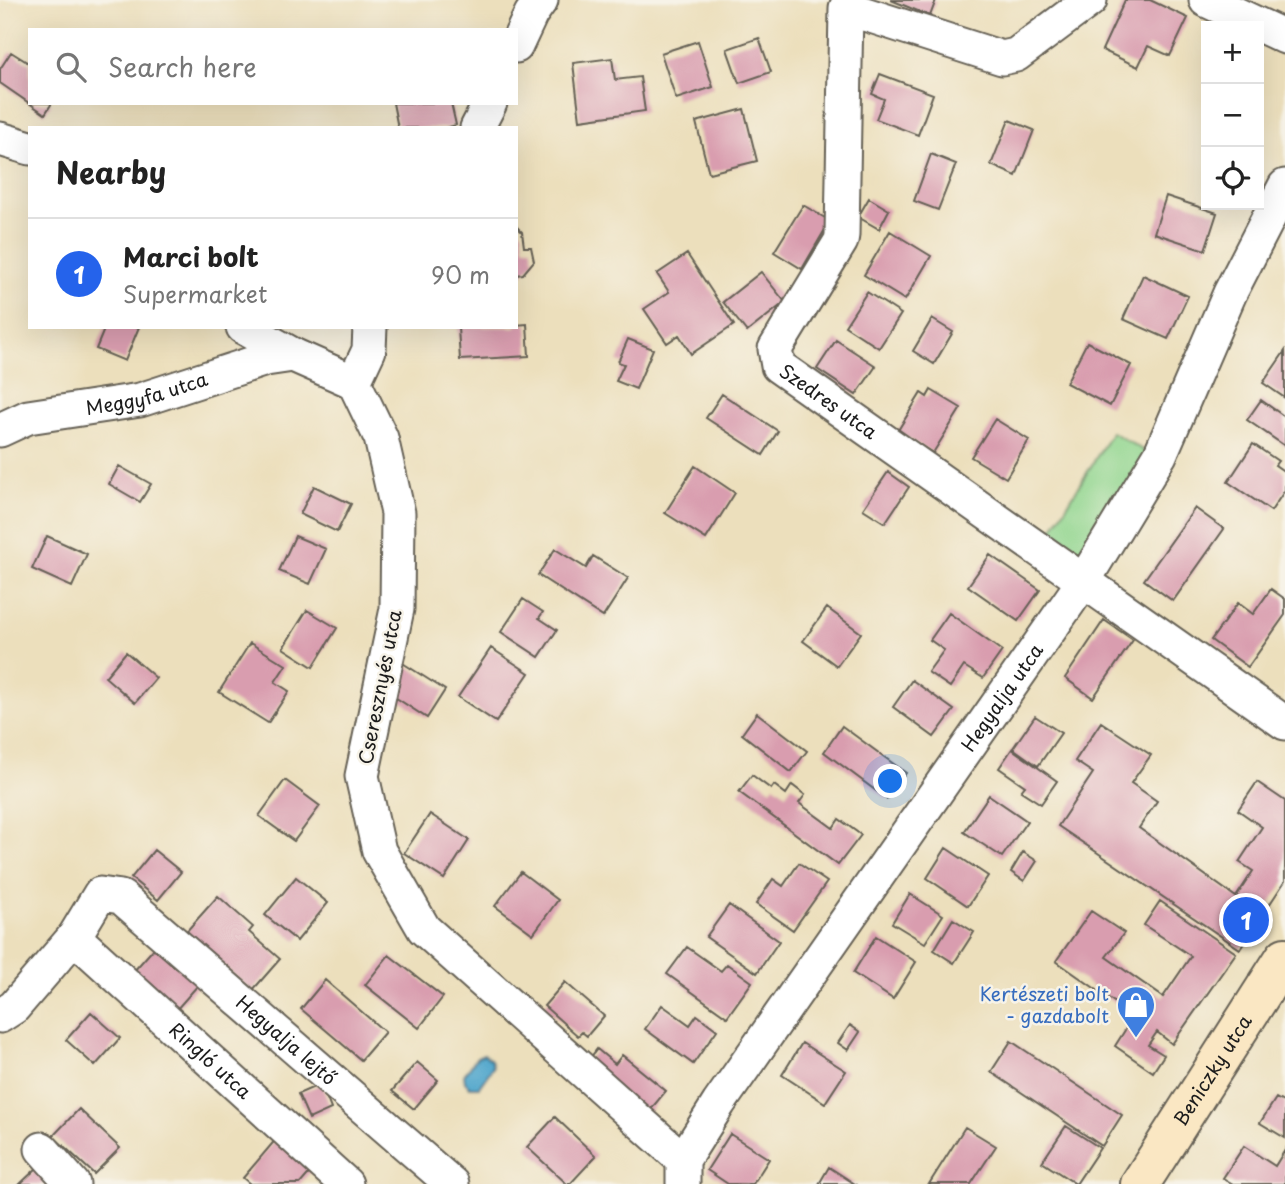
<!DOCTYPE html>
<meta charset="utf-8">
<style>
:root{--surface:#fff;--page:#f2f2f2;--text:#222;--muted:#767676;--line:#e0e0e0;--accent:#2563eb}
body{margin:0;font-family:"Playpen Sans",sans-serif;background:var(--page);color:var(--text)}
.controls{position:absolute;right:21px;top:21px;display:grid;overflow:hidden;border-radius:0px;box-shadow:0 7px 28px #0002}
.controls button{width:63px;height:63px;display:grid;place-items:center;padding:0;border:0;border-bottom:2px solid var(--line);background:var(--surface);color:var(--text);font:35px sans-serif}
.you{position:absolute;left:891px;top:782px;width:24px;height:24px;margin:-18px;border:5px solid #fff;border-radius:50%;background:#1a73e8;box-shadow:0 0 0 10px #1a73e833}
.badge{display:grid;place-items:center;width:46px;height:46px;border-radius:50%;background:var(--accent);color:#fff;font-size:23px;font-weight:700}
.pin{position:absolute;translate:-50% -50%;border:4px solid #fff;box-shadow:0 2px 7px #0006}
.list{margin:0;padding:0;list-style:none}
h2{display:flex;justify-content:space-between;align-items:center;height:91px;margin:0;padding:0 28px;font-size:30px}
h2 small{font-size:23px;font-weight:400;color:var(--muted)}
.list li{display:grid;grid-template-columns:46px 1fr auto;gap:21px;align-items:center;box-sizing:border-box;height:112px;padding:0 28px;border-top:2px solid var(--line)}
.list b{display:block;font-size:26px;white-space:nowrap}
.list p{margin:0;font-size:23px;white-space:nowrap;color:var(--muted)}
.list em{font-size:23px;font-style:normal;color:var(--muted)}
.icon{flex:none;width:38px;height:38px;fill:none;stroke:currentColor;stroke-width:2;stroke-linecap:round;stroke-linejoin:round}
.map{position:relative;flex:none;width:1285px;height:1184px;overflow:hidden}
.search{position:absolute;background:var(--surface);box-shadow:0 7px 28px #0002;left:28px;top:28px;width:490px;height:77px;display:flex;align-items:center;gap:18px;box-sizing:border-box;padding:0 24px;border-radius:0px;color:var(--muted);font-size:26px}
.panel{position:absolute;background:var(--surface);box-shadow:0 7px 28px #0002;left:28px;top:126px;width:490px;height:203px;border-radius:0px}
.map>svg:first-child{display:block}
.green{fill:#92d68f;stroke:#577956;stroke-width:2}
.water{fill:#4fa6cc;stroke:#366174;stroke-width:2}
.building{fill:#d99daf}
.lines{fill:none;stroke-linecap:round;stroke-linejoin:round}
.minor-casing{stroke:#656054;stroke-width:37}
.secondary-casing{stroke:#656054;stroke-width:42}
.minor{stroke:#fff;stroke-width:33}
.secondary{stroke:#fae7c3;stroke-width:38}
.labels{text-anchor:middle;stroke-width:5;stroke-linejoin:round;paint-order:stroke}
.street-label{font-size:19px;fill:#1c1c1c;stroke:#f7f3e8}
.shop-label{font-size:19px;fill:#366cbe;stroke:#f7f3e8;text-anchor:end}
</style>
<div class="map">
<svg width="1285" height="1184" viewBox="0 0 1285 1184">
<rect width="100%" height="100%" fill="#f7f3e8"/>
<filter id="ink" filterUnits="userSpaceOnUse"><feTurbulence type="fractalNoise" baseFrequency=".0143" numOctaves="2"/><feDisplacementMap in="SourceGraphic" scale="14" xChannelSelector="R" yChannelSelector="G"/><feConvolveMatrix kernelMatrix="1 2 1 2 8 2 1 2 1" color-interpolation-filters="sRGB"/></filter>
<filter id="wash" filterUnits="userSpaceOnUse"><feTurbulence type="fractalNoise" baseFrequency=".00686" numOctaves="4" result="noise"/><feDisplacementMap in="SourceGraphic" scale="28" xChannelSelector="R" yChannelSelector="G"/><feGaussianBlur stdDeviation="1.57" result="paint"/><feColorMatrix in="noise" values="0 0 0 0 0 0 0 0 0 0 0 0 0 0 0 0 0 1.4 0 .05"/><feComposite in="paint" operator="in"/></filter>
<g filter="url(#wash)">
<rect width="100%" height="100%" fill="#ecdfbc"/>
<!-- green -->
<path class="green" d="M1112 432 1151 455 1082 570 1044 543Z"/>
<!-- water -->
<path class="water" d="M484 1054 491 1060 493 1067 479 1087H470L465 1082 464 1075 477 1057Z"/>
<g id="blocks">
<!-- building -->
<path class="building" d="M891 0H936L930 16Z
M1125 0H1150L1188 18 1170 56 1148 46 1138 67 1102 50Z
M759 38 771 72 739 83 727 49Z
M698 41 713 87 676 99 661 53Z
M11 52 30 64V103H52L45 114 0 83V69Z
M612 58 615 80 640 77 645 111 580 120 573 63Z
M880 74 933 94 918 135 876 119 884 99 872 94Z
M393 103H451L456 125 446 128H398Z
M744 109 757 161 709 173 696 122Z
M1009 120 1034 130 1016 176 991 165Z
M931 154 956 164 938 210 914 201Z
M1166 196 1217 213 1205 250 1154 233Z
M869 198 889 210 879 229 858 217Z
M803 205 830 221 802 269 774 252Z
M516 226 522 232 524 247H531L534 261 523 274 516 275Z
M890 231 931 256 905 300 864 275Z
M687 254 734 325 691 354 679 335 667 343 644 309 669 292 657 274Z
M761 272 785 302 747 332 723 302Z
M1143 275 1188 296 1168 339 1123 319Z
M867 292 901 314 879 348 845 326Z
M932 319 953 332 934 364 913 351Z
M527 324 529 356 460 360 458 327H516V325Z
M105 327H139L125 361 96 349Z
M628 339 653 349 636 389 616 381 624 364 618 362Z
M836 340 876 366 856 395 817 369Z
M1087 342 1131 365 1110 406 1066 383Z
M1285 351V398L1263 383Z
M931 390 961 408 933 453 897 432 921 393 927 397Z
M722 394 778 431 763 455 706 418Z
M1261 400 1285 417V446L1247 420Z
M995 419 1029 440 1006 478 971 457Z
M1253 444 1278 461 1275 465 1285 472V490L1271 511 1228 482Z
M119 466 151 484 140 502 109 484Z
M695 466 735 493 706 539 665 513Z
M888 472 909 487 885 523 863 509Z
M314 486 351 504 337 532 300 514Z
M1195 508 1224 529 1173 601 1144 580Z
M47 536 87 554 72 587 32 569Z
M295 536 326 549 310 584 279 571Z
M555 549 586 568 593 556 628 578 603 617 538 575Z
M990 555 1040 590 1018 621 968 586Z
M1271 589 1285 599V615L1248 667 1211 640 1238 603 1253 614Z
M523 599 543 612 539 618 557 630 539 657 501 632Z
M827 608 861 633 837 666 803 641Z
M307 610 337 628 313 667 283 648Z
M949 613 1002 651 983 678 964 666 950 687 928 672 944 650 930 640Z
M1104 620 1133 640 1093 698 1065 678Z
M250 643 286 665 275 682 289 691 268 723 219 692Z
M491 648 529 673 496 722 458 697Z
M126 652 156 678 135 703 105 677Z
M401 662 445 690 427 718 384 690Z
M912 680 954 710 934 737 893 707Z
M757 713 807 751 791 772 742 734Z
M1035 716 1061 733 1038 766 1013 748Z
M1101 722 1151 755 1131 783 1157 801 1139 828 1236 897 1253 871 1239 862 1262 827 1238 810 1257 782 1285 801V881L1240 949 1058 826 1093 773 1075 761Z
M842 726 906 773 887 799 824 752Z
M1012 749 1057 781 1041 804 1021 791 1025 786 999 768Z
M752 775 771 789 774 785 786 794 792 785 805 795 799 803 833 828 839 819 861 835 838 865 739 792Z
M285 780 320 806 294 841 259 816Z
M989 795 1027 821 1002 857 964 832Z
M430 814 469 840 444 879 404 853Z
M946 848 988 876 968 906 927 878Z
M154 850 181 872 158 900 131 878Z
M1023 852 1037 861 1024 881 1011 872Z
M799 863 827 882 793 930 756 904 773 879 783 886Z
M521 872 558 900 533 934 495 906Z
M296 877 328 903 297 941 265 915Z
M910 894 943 915 925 943 892 923Z
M218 896 253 927 249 932 280 959 252 991 185 933Z
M1160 901 1236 953 1172 1044 1157 1032 1148 1045 1164 1055 1153 1072 1115 1046 1134 1016 1056 961 1091 911 1124 933 1106 957 1163 997 1191 956 1144 925Z
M729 905 779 941 757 973 706 937Z
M953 919 974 932 954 963 934 950Z
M876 936 916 962 893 999 853 973Z
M156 946 199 984 176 1010 133 972Z
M687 947 721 971 727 964 752 982 727 1017 667 974Z
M389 955 443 997 419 1028 365 985Z
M325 980 385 1032 361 1060 301 1009Z
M565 982 604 1016 587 1036 582 1032 578 1036 544 1006Z
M662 1005 690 1025 697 1015 717 1030 693 1064 645 1029Z
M91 1012 120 1038 95 1066 66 1040Z
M850 1025 860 1032 848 1050 838 1043Z
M1011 1041 1122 1115 1102 1146 991 1072Z
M802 1043 846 1071 825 1103 782 1075Z
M597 1049 615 1064 622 1055 666 1091 645 1116 584 1066Z
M417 1062 438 1080 414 1109 392 1091Z
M321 1084 331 1109 309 1119 298 1094Z
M1276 1098 1285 1103V1138L1260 1123Z
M79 1109 120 1148 94 1174 53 1136Z
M555 1117 596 1156 570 1184H567L527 1147Z
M1066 1126 1100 1148 1076 1184 1042 1162Z
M965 1127 996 1146 971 1184H929Z
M730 1134 769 1159 753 1184H728L707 1170Z
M277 1138 313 1169 300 1184H250L243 1178Z
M1244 1146 1275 1166 1285 1150V1184H1233L1223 1178Z
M38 1167 53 1184H20Z
M829 1167 855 1184H819Z"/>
</g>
</g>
<g filter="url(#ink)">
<use href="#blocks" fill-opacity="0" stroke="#656054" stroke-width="2"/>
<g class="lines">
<defs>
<g id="minor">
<path id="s1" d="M1090 0 1016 55 1002 58 846 8 842 235 841 241 775 349 778 366 1285 723"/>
<path d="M1206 0 1285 37"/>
<path d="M516 46 531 14 541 0"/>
<path d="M477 128 490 103"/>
<path d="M0 139 30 148"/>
<path d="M243 327 293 355 354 382 381 438 398 513 397 609 362 776 379 851 424 929 683 1160"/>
<path d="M354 382 369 350 370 327"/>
<path id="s2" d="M0 430 28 417 140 400 266 359 293 355"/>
<path id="s3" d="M74 937 346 1184"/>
<path id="s4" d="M0 1016 14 1007 74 937 100 894 121 897 452 1184"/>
<path d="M42 1149 73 1184"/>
<path id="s5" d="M683 1184V1160L719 1103 1083 582 1160 455 1230 293 1285 186"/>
</g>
<g id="secondary">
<path id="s6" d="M1140 1184 1285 957"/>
</g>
</defs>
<!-- minor casing -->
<use href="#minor" class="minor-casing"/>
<!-- secondary casing -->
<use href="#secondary" class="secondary-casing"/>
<!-- minor -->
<use href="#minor" class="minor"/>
<!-- secondary -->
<use href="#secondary" class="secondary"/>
</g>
</g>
<!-- icons -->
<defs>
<symbol id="shop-pin" viewBox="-11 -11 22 30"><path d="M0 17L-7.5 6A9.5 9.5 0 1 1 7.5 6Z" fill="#3f7fe0" stroke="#f7f3e8"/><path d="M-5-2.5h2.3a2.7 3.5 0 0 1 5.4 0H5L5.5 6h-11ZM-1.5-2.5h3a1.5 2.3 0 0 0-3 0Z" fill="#fff"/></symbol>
</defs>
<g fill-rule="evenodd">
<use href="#shop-pin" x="1114" y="983" width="44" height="60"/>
</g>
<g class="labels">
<!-- street labels -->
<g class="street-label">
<text dy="7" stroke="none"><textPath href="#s2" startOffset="152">Meggyfa utca</textPath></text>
<text dy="7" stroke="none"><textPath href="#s1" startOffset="709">Szedres utca</textPath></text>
<text transform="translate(380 687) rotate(-79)" y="7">Cseresznyés utca</text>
<text dy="7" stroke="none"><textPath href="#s5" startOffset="586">Hegyalja utca</textPath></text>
<text dy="7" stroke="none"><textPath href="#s4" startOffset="399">Hegyalja lejtő</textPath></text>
<text dy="7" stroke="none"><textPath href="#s3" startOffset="184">Ringló utca</textPath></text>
<text dy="7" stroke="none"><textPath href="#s6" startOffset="135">Beniczky utca</textPath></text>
</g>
<!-- shop labels -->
<g class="shop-label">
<text x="1109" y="1001">Kertészeti bolt<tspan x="1109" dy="22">- gazdabolt</tspan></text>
</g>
</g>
</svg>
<div class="controls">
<button>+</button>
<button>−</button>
<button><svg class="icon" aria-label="locate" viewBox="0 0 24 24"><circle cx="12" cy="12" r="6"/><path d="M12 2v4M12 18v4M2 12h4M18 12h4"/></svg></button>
</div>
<div class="you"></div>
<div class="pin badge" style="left:1246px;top:920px">1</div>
<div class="search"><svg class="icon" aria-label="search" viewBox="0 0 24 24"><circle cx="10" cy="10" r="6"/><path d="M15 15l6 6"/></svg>Search here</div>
<section class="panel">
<h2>Nearby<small></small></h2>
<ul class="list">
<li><span class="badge">1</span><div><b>Marci bolt</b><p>Supermarket</p></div><em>90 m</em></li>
</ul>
</section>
</div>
